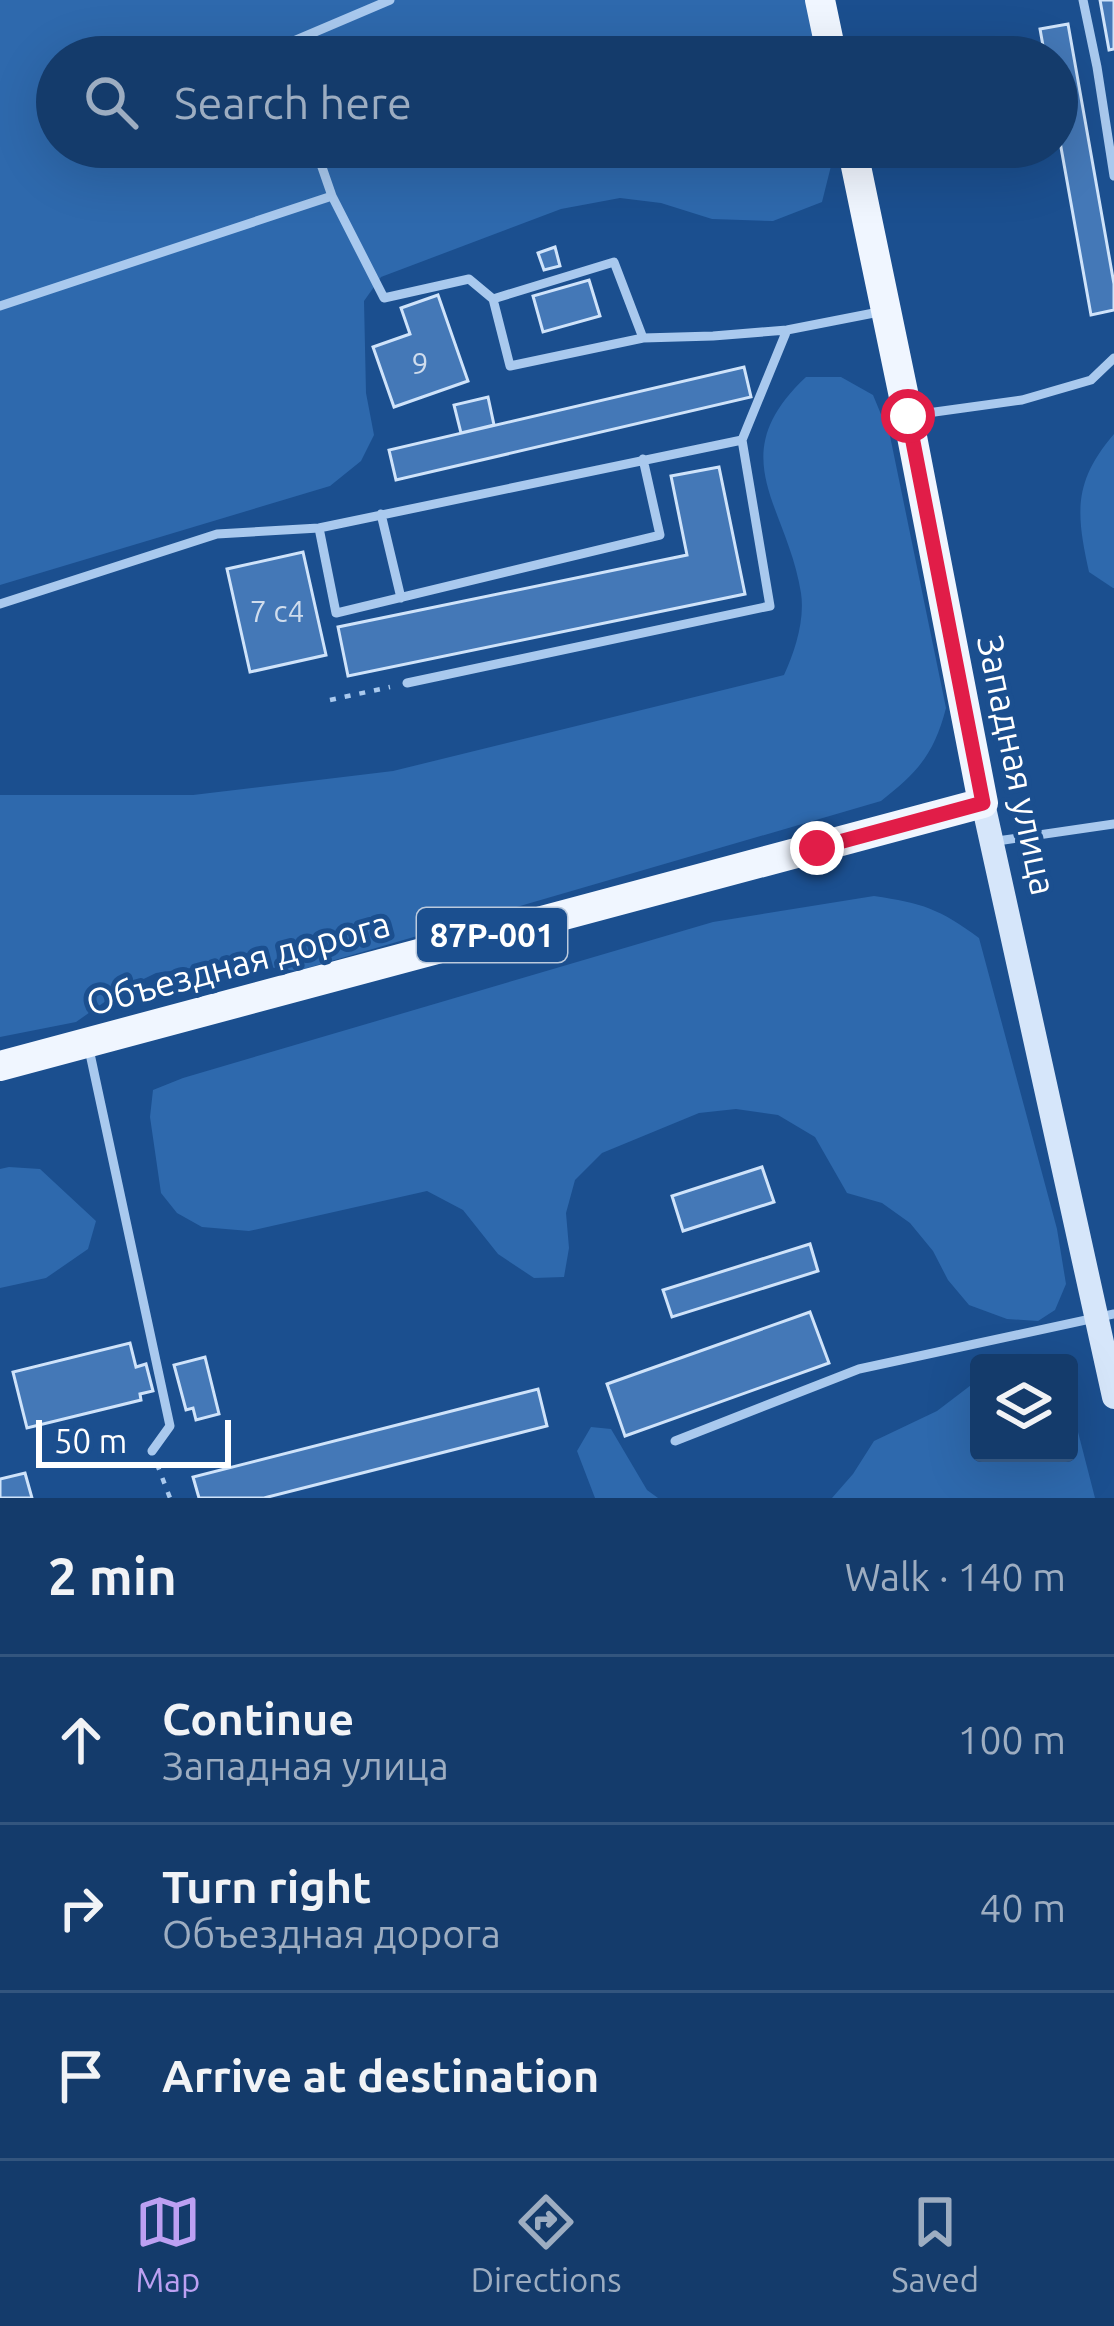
<!DOCTYPE html>
<meta charset="utf-8">
<style>
:root{--surface:#143b6b;--page:#1d4271;--text:#f1f3f6;--muted:#9dadc1;--line:#33557e;--accent:#bca0f2}
body{margin:0;font-family:Ubuntu,sans-serif;background:var(--page);color:var(--text)}
.controls{position:absolute;right:36px;bottom:36px;display:grid;overflow:hidden;border-radius:12px;box-shadow:0 12px 48px #0002}
.controls button{width:108px;height:108px;display:grid;place-items:center;padding:0;border:0;border-bottom:3px solid var(--line);background:var(--surface);color:var(--text);font:60px sans-serif}
.scale{position:absolute;left:36px;bottom:30px;width:195px;box-sizing:border-box;padding-left:12px;border:6px solid #fff;border-top:0;font-size:33px;line-height:42px;white-space:nowrap;color:#fff;-webkit-text-stroke:9px #1b4f8f;paint-order:stroke}
.stop{position:absolute;width:36px;height:36px;margin:-27px;border:9px solid #e11d48;border-radius:50%;background:#fff}
.stop.end{background:#e11d48;border-color:#fff;box-shadow:0 3px 12px #0008}
.list{margin:0;padding:0;list-style:none}
h2{display:flex;justify-content:space-between;align-items:center;height:156px;margin:0;padding:0 48px;font-size:51px}
h2 small{font-size:39px;font-weight:400;color:var(--muted)}
.list li{display:grid;grid-template-columns:78px 1fr auto;gap:36px;align-items:center;box-sizing:border-box;height:168px;padding:0 48px;border-top:3px solid var(--line)}
.list b{display:block;font-size:45px;white-space:nowrap}
.list p{margin:0;font-size:39px;white-space:nowrap;color:var(--muted)}
.list em{font-size:39px;font-style:normal;color:var(--muted)}
.icon{flex:none;width:66px;height:66px;fill:none;stroke:currentColor;stroke-width:2;stroke-linecap:round;stroke-linejoin:round}
.map{position:relative;flex:none;width:1114px;height:1498px;overflow:hidden}
.search{position:absolute;background:var(--surface);box-shadow:0 12px 48px #0002;left:36px;right:36px;top:36px;height:132px;display:flex;align-items:center;gap:30px;box-sizing:border-box;padding:0 42px;border-radius:66px;color:var(--muted);font-size:45px}
.sheet{height:660px;background:var(--surface)}
nav{display:flex;justify-content:space-around;align-items:center;box-sizing:border-box;height:168px;border-top:3px solid var(--line);background:var(--surface);font-size:33px;color:var(--muted)}
nav a{display:grid;justify-items:center;gap:6px}
nav .on{color:var(--accent)}
.map>svg:first-child{display:block}
.green{fill:#2e69ad}
.building{fill:#4478b7;stroke:#cfe3fa;stroke-width:3}
.lines{fill:none;stroke-linecap:round;stroke-linejoin:round}
.path{stroke:#a9c9ee;stroke-width:4.5;stroke-dasharray:6 9;stroke-linecap:butt}
.lane{stroke:#a9c9ee;stroke-width:9}
.secondary{stroke:#d6e6fa;stroke-width:24}
.primary{stroke:#f0f6ff;stroke-width:30}
.route{stroke:#e11d48;stroke-width:15}
.labels{text-anchor:middle;stroke-width:10;stroke-linejoin:round;paint-order:stroke}
.number-label{font-size:30px;fill:#d0dded}
.shield{fill:#1b4f8f;stroke:#bbcadd;stroke-width:3}
.shield-label{font-size:33px;font-weight:bold;fill:#fff}
.street-label{font-size:36px;fill:#fff;stroke:#1b4f8f}
</style>
<div class="map">
<svg width="1114" height="1498" viewBox="0 0 1114 1498">
<rect width="100%" height="100%" fill="#1b4f8f"/>
<!-- green -->
<path class="green" d="M0 0H809L816 57H57V147H828L831 166 822 202 773 221 712 219 661 203 620 198 561 209 381 277 364 301 366 393 374 435 361 461 330 486 0 585Z
M806 377H841L873 395 890 436 946 708C934 754 918 772 881 801L297 971 233 962 156 973 123 989 76 1022 0 1037V795H193L393 771 784 675C795 651 805 620 801 593 787 504 721 457 806 377Z
M1114 434V588H1113L1089 572C1076 513 1073 482 1114 434Z
M874 896C922 903 940 909 979 938L1057 1229 1066 1284 1055 1310 1038 1321 1007 1319 969 1305 948 1280 933 1251 910 1223 882 1203 847 1193 815 1137 778 1115 736 1109 699 1113 602 1153 575 1180 566 1213 569 1248 564 1277 534 1278 498 1254 463 1210 427 1191 249 1231 202 1227 177 1213 161 1193 150 1117 153 1090 183 1078 713 922Z
M9 1167 40 1169 96 1221 88 1249 46 1278 0 1288V1169Z
M979 1379V1453H1069V1397L1095 1498H832L853 1474 874 1441 937 1411Z
M591 1427 611 1429 647 1490 658 1498H595L577 1451Z"/>
<!-- building -->
<path class="building" d="M1100 0H1114V49L1109 50Z
M1068 24 1114 284V310L1091 315 1057 125V57H1045L1040 29Z
M555 247 560 266 544 270 538 253Z
M589 280 600 316 543 332 533 296Z
M438 295 468 381 394 407 373 347 410 334 401 308Z
M744 367 751 397 396 480 389 450Z
M488 397 494 425 461 433 454 405Z
M719 467 745 594 348 676 338 627 687 555 671 476Z
M303 552 326 655 250 672 227 569Z
M762 1167 774 1202 683 1231 672 1196Z
M810 1244 818 1271 672 1317 663 1290Z
M810 1312 829 1363 625 1436 607 1384Z
M130 1343 136 1367 146 1364 153 1391 140 1394 141 1400 27 1428 13 1372Z
M205 1357 219 1414 196 1420 193 1408 186 1410 174 1365Z
M538 1389 547 1426 264 1498H199L193 1477Z
M25 1473 32 1498H0V1479Z"/>
<g class="lines">
<!-- path -->
<path class="path" d="M330 700 390 687
M157 1464 170 1498"/>
<!-- lane -->
<path class="lane" d="M1083 0 1097 67 1114 176
M263 54 282 46
M286 57 282 46 390 0
M315 147 332 196 384 298 469 279 493 299 510 366 643 338 713 336 787 330 879 312
M493 299 614 262 643 338
M0 306 332 196
M913 415 1022 400 1091 380 1114 358
M381 514 401 598
M319 528 336 613 660 535 643 459
M0 604 217 534 319 528 742 440 787 330
M407 683 770 606 742 440
M997 841 1114 824
M89 1049 170 1426 152 1451
M675 1441 859 1369 1114 1314"/>
<!-- secondary -->
<path class="secondary" d="M983 803 1114 1397"/>
<!-- primary -->
<path class="primary" d="M820 0 832 57
M0 1066 983 803 908 416 852 147"/>
</g>
<g class="lines">
<!-- route -->
<path class="route" d="M817 848 983 803 908 416"/>
</g>
<g class="labels">
<!-- number labels -->
<g class="number-label">
<text x="420" y="374">9</text>
<text x="277" y="622">7 с4</text>
</g>
<!-- shield labels -->
<rect class="shield" x="417" y="908" width="150" height="54" rx="9"/>
<g class="shield-label">
<text x="492" y="947">87Р-001</text>
</g>
<!-- street labels -->
<g class="street-label">
<text transform="translate(1017 765) rotate(78)" y="13">Западная улица</text>
<text transform="translate(238 963) rotate(-15)" y="13">Объездная дорога</text>
</g>
</g>
</svg>
<div class="controls">
<button><svg class="icon" aria-label="layers" viewBox="0 0 24 24"><path d="M12 4l9 5-9 5-9-5zM3 14l9 5 9-5"/></svg></button>
</div>
<div class="scale">50 m</div>
<div class="stop" style="left:908px;top:416px"></div>
<div class="stop end" style="left:817px;top:848px"></div>
<div class="search"><svg class="icon" aria-label="search" viewBox="0 0 24 24"><circle cx="10" cy="10" r="6"/><path d="M15 15l6 6"/></svg>Search here</div>
</div>
<section class="sheet">
<h2>2 min<small>Walk · 140 m</small></h2>
<ul class="list">
<li><svg class="icon" aria-label="ahead" viewBox="0 0 24 24"><path d="M12 20V5M6 11l6-6 6 6"/></svg><div><b>Continue</b><p>Западная улица</p></div><em>100 m</em></li>
<li><svg class="icon" aria-label="right" viewBox="0 0 24 24"><path d="M7 20v-9h11M14 6l5 5-5 5"/></svg><div><b>Turn right</b><p>Объездная дорога</p></div><em>40 m</em></li>
<li><svg class="icon" aria-label="arrive" viewBox="0 0 24 24"><path d="M6 21V4h12l-3 4 3 4H6"/></svg><div><b>Arrive at destination</b></div></li>
</ul>
</section>
<nav>
<a class="on"><svg class="icon" aria-label="map" viewBox="0 0 24 24"><path d="M3 6l6-2 6 2 6-2v14l-6 2-6-2-6 2zM9 4v14M15 6v14"/></svg>Map</a>
<a><svg class="icon" aria-label="directions" viewBox="0 0 24 24"><path d="M12 3l9 9-9 9-9-9zM9 14v-3h6M13 9l2 2-2 2"/></svg>Directions</a>
<a><svg class="icon" aria-label="saved" viewBox="0 0 24 24"><path d="M7 4h10v16l-5-4-5 4z"/></svg>Saved</a>
</nav>
